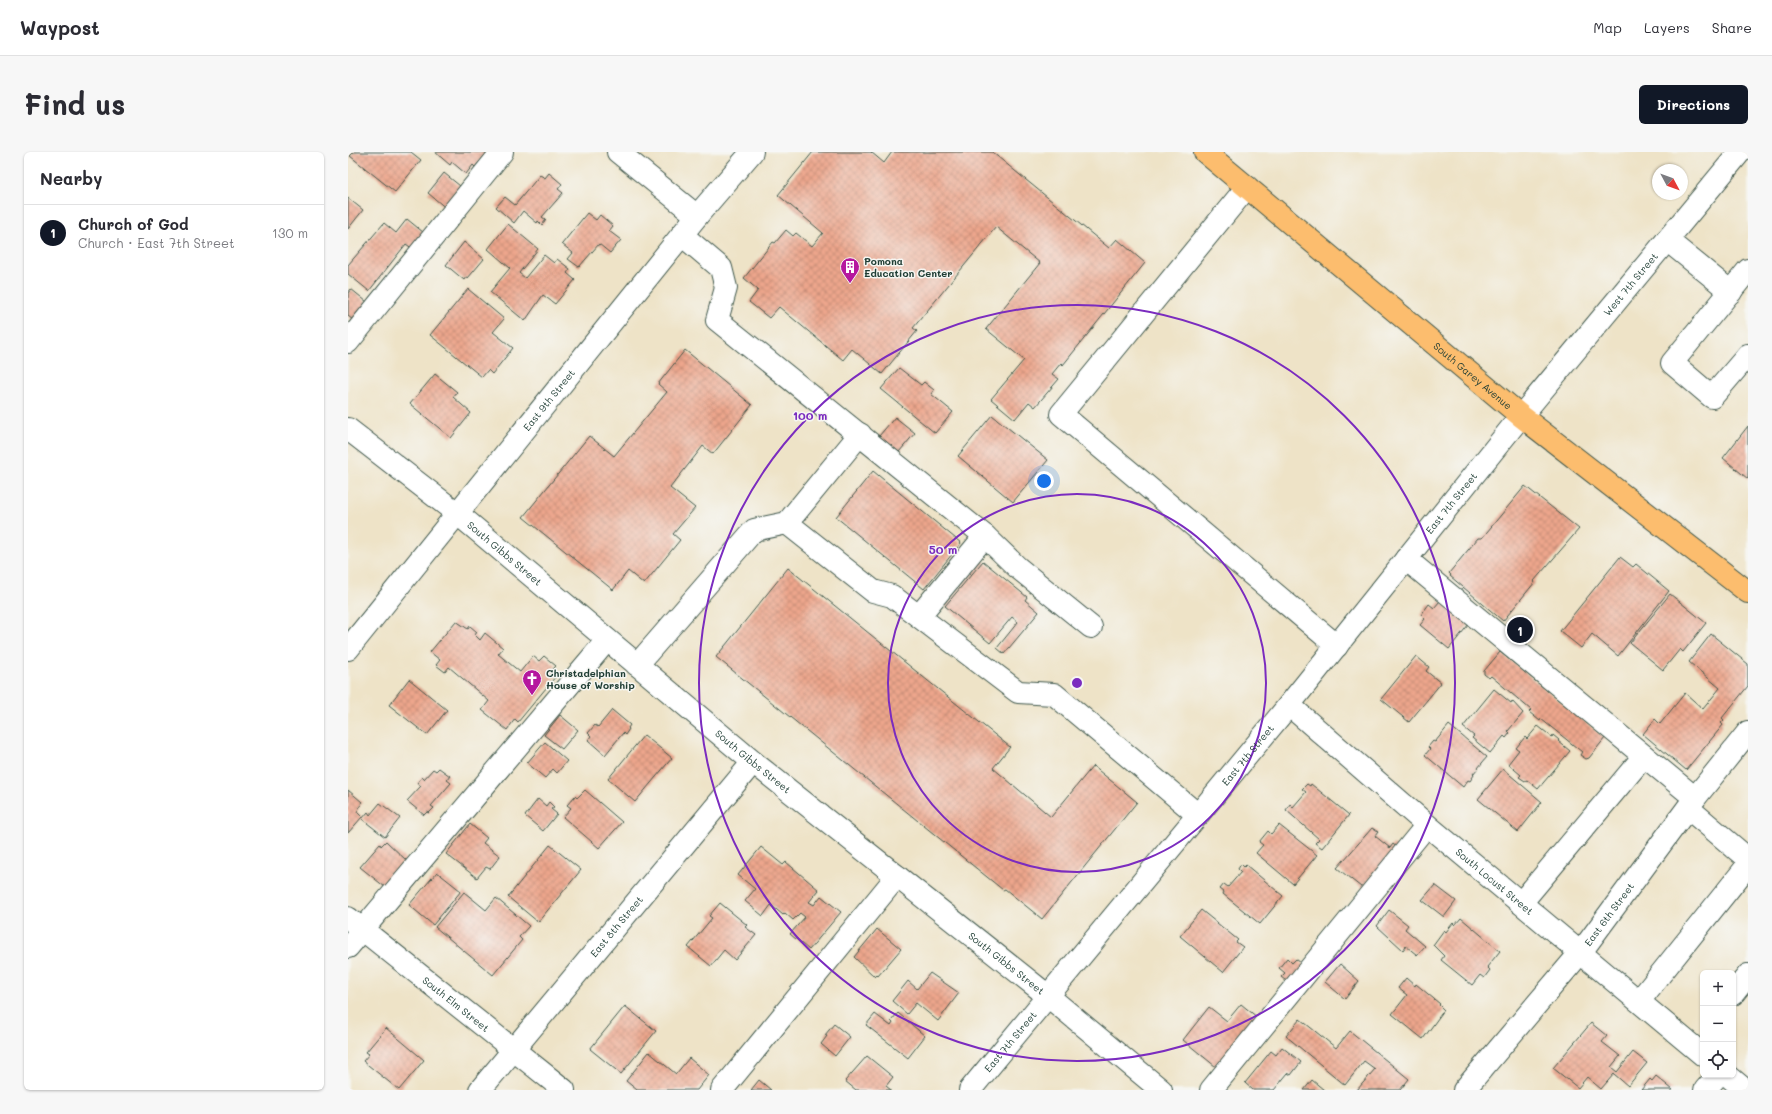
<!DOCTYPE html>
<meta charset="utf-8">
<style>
:root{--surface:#fff;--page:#f7f7f7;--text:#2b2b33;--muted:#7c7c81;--line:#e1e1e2;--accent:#111827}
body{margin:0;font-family:Mali,sans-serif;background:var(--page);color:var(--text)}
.controls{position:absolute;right:12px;bottom:12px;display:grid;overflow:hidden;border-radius:6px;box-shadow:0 1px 3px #0004}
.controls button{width:36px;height:36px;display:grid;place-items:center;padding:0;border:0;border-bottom:1px solid var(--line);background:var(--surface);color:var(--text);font:20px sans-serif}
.compass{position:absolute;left:1304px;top:12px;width:36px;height:36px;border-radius:50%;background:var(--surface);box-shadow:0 1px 3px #0004;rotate:131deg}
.you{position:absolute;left:696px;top:329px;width:14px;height:14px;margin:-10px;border:3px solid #fff;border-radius:50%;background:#1a73e8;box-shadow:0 0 0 6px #1a73e833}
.badge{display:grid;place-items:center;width:26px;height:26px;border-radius:50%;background:var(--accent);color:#fff;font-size:13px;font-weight:700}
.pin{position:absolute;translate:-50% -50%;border:2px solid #fff;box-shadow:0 1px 4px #0006}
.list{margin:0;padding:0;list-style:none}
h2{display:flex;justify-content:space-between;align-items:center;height:52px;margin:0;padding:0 16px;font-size:17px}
h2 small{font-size:13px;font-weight:400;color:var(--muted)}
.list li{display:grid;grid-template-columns:26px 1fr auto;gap:12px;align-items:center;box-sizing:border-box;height:56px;padding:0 16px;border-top:1px solid var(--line)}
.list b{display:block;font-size:15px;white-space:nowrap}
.list p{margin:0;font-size:13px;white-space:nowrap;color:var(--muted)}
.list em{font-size:13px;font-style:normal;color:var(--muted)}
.icon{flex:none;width:22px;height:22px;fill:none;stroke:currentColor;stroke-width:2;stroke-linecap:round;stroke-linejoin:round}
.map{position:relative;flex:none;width:1400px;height:938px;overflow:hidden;border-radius:6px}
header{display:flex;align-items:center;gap:24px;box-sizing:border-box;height:56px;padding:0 20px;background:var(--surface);border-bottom:1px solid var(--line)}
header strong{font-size:19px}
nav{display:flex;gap:22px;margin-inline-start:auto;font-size:14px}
.intro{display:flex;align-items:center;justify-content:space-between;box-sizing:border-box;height:96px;padding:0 24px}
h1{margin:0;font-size:28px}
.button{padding:10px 18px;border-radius:6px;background:var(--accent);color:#fff;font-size:14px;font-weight:700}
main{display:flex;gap:24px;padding:0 24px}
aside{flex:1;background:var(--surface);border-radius:6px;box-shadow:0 1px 3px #0004}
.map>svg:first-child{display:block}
.building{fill:url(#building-cross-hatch)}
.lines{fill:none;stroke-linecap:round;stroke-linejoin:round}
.minor-casing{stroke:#3e564a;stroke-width:24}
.major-casing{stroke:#3e564a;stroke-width:24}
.minor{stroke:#fff;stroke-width:22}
.major{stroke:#fcbd6e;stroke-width:22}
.ring{fill:none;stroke:#7b2cbf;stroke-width:2}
.labels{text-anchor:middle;stroke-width:3;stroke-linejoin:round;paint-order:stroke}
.poi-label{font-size:10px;font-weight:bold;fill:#1f3d34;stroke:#f6f6f2;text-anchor:start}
.street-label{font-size:10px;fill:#1f3d34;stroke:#f6f6f2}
.centre{fill:#7b2cbf;stroke:#f6f6f2;stroke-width:2}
.ring-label{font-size:12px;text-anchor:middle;font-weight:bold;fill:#7b2cbf;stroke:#f6f6f2;stroke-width:3;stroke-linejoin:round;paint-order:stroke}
</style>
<header>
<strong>Waypost</strong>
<nav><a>Map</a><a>Layers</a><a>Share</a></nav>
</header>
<div class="intro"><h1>Find us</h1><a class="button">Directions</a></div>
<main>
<aside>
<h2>Nearby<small></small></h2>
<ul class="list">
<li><span class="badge">1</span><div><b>Church of God</b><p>Church · East 7th Street</p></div><em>130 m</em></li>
</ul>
</aside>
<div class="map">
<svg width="1400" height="938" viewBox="0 0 1400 938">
<defs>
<pattern id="building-cross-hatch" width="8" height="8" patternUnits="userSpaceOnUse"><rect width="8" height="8" fill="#eda68c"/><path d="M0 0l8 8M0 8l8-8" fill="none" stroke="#bf8873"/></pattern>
</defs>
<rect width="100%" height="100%" fill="#f6f6f2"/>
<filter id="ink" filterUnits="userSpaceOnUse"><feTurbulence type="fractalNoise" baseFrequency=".025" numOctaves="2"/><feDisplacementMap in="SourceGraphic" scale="8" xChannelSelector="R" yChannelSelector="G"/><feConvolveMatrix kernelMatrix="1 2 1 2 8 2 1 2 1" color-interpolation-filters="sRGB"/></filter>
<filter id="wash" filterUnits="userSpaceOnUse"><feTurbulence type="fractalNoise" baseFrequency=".012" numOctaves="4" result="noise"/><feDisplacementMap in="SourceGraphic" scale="16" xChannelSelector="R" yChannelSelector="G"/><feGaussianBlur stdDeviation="0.9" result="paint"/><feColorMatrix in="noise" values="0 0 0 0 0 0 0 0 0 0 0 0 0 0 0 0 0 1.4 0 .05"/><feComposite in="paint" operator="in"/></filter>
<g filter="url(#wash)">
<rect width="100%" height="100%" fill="#eee3c7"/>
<g id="blocks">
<!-- building -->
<path class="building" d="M6 0H63L73 8 47 40 2 4Z
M87 0H140L127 15 125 13 118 22 104 10 102 13Z
M465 0H523L536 11 544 0H644L761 96 769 87 797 111 715 213 713 211 704 222 711 227 687 255 681 250 667 267 643 247 676 208 638 177 692 111 648 75 565 176 569 179 534 222 504 197 495 208 431 155 421 166 401 150 410 138 396 126 425 90 427 91 438 78 445 84 448 81 464 94 475 81 430 43Z
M96 21 117 38 100 58 80 41Z
M201 21 214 32 210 37 215 41 194 65 198 68 194 73 190 69 189 71 175 59 166 71 148 55 157 45 167 53 192 23 197 26Z
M0 46 15 58 0 77Z
M239 61 248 68 252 63 265 74 261 79 273 88 262 101 251 92 231 115 220 107 225 101 214 92Z
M59 67 81 85 69 100 58 92 21 139 0 122V113L36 71 48 81Z
M160 72 190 97 171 121 177 126 196 103 206 111 209 107 222 117 219 121 227 128 207 152 195 143 177 169 142 140 162 116 140 97Z
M116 90 136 107 120 126 118 125 116 128 98 113Z
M3 137 24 154 10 172 0 164V141Z
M120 137 156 167 145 180 165 196 144 222 140 218 134 225 82 183Z
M337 198 404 253 365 302 355 294 322 336 347 356 325 382 332 388 296 432 280 419 265 438 175 365 241 284 266 304 319 240 310 232Z
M551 216 573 233 576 230 586 238 583 242 605 260 587 281 533 237Z
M87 222 109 240 105 245 123 261 103 286 62 252Z
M644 263 700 308 665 350 610 304Z
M547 265 567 281 551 300 531 284Z
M1400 274V327L1375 306Z
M525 319 613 391 576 437 488 365Z
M1177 334 1231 377 1186 429 1187 430 1155 469 1102 424 1103 423 1101 421 1130 386H1134Z
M1272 405 1285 415 1288 412 1321 439 1270 504 1244 482 1233 496 1212 479Z
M635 409 679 445 677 448 691 460 656 502 649 496 670 470 664 465 642 491 597 454Z
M440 416 662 595 645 616 703 665 745 614 789 650 694 767 657 737 655 738 368 505Z
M1322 442 1358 471 1335 500 1332 497 1315 518 1282 491Z
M1092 449 1121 472 1101 497 1072 473 1077 467 1073 463 1081 452 1086 456Z
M108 469 120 477 122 474 129 480 127 483 132 488 137 481 155 496 150 502 172 520 185 504 191 509 196 504 208 514 202 520 208 524 170 570 167 567 159 578 134 558 141 549 101 515 97 520 88 513 92 508 82 500Z
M1363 482 1400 512V534L1374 566 1376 568 1373 571 1375 573 1338 618 1295 582 1307 567 1312 572 1337 541 1355 557 1372 536 1341 510Z
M1152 500 1257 586 1241 606 1238 607 1232 603 1234 600 1193 567 1192 569 1181 560 1183 558 1143 524 1141 526 1136 522V519Z
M1068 504 1081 515 1078 519 1093 531 1061 570 1033 547Z
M61 527 99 558 79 583 41 553Z
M1146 537 1163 551 1164 549 1175 561 1160 579 1162 581 1158 586 1156 584 1142 601 1124 586 1126 584 1115 575Z
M264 558 282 573 280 576 281 577 277 583 275 581 257 603 240 588 243 584 240 581 247 573 250 575Z
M212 563 230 578 214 597 196 583Z
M1101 573 1139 605 1125 622 1126 623 1122 629 1120 628 1115 635 1077 603 1082 597 1080 595 1085 589 1087 590Z
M1190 574 1204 585 1205 583 1211 588 1210 589 1222 599 1190 637 1179 628 1177 629 1171 625 1173 623 1160 612 1171 598 1168 596 1177 585 1179 587Z
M296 583 324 606 287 650 260 627Z
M197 590 219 609 209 621 205 617 197 626 179 611Z
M91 616 102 624 99 628 103 631 83 654 86 656 81 661 79 660 76 663 59 649 73 634 69 631 74 625 76 627 85 617 88 619Z
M1155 617 1194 650 1170 680 1130 647Z
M959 632 962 634 963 632 1001 663 974 696 967 691 971 687 938 658 942 652 945 655 958 640 954 637Z
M0 638 14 650 9 660 14 665 0 681Z
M237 638 274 670 251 696 215 665 223 656 219 653 227 644 229 646Z
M190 647 198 654 201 650 206 655 203 657 209 662 195 679 177 664Z
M32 651 52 666 37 685 14 667 20 660 22 663Z
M122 672 139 686 135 691 152 704 142 717 138 715 129 726 98 702Z
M931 673 969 703 945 732 908 701 915 693 911 690 920 679 923 682Z
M1024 676 1030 680 1027 684 1042 696 1045 692 1051 697 1018 739 989 716Z
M38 689 59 709 37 735 12 715 32 692 33 694Z
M202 693 233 718 190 770 160 745Z
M413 695 435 713 438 710 471 738 461 750 466 753 473 744 493 760 461 798 442 782 457 765 452 761 445 768 437 761 435 763 423 753 415 764 397 749 407 737 390 723Z
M893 712 896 715 898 713 935 744 912 772 875 742 876 740 872 737 876 732 880 735 893 720 890 717Z
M89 720 113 739 85 773 61 753Z
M1087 733 1108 749 1096 765 1074 748Z
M116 740 138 758 148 746 181 774 171 785 174 788 145 823 87 775Z
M372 751 399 773 397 775 408 783 387 808 376 798 363 814 340 795 364 766 361 764Z
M853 758 890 788 888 790 895 795 875 820 832 784Z
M1041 758 1060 773 1057 777 1077 794 1069 803 1058 794 1055 798 1029 774Z
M1113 766 1152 799 1139 815 1142 818 1136 826 1132 823 1124 833 1093 808 1096 804 1085 793 1096 778 1098 780 1105 771 1107 773Z
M529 777 553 797 530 824 529 823 527 825 506 805Z
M939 806 944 811 948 807 960 817 946 835 933 825 937 821 931 816Z
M992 812 1011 829 997 847 977 830Z
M582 821 611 841 590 869 568 851 559 862 544 849 560 829 569 837Z
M1058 826 1067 834 1068 832 1092 852 1091 853 1096 858 1075 887 1044 862 1059 843 1050 836Z
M893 852 915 870 873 919 835 888 861 855 879 869Z
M277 854 308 879 273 922 242 897Z
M550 861 577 884 560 906 518 873 527 862 543 874 545 871 543 869Z
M952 867 988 896 1002 879 1061 927 1052 938H1009L1027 917 1016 909 997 933 938 884Z
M1243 871 1259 884 1254 890 1272 904 1263 915 1269 920 1285 900 1299 911 1280 934 1266 922 1253 937 1239 925 1230 936 1205 916Z
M486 872 502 885 487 904 473 892 479 884 477 883Z
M38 876 76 908 51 938 15 909 21 902 18 900Z
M934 895 953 910 943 923 940 921 926 938H905L897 931 923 899 928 903Z
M301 900 328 922 341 906 361 923 349 938H289L278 929Z
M519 904 545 925 538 934 543 938H508L497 929Z
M1308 924 1325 938H1293L1302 927 1304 929Z
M411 928 423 938H403Z
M964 928 976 938H956Z"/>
</g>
</g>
<g filter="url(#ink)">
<use href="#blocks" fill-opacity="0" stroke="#3e564a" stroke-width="1"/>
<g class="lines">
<defs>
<g id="minor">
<path d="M270 0 349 64"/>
<path d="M899 35 713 262 989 494"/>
<path d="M334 83 373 116 378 136 369 168 637 384 669 415 743 475"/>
<path d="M1319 88 1383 140"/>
<path d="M1400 118 1324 211 1364 245 1400 203"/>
<path d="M0 190 154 0"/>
<path id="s1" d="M0 277 110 362 405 610 700 844 813 938"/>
<path d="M439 371 525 439 544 444 670 540 706 542 850 663"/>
<path d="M1058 407 1347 646"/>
<path d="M571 464 637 384"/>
<path id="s2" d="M0 497 349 64 404 0"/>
<path d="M289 513 406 378 439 371 512 282"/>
<path id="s3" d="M941 553 1079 673 1355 903"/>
<path d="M1340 656 1400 707"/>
<path d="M1173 751 1296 604"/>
<path id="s4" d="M0 766 216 938"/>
<path d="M0 795 259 488"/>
<path d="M1385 842 1400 823"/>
<path d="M1291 849 1400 713"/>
<path d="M1379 923 1397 938"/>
<path id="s5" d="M132 938 405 610"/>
<path d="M374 938 549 724"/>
<path id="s6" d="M622 938 941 553 1173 264 1392 0"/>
<path d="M863 938 1079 673"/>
<path id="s7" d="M1116 938 1233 800 1347 646 1400 580"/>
<path d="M1357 938 1370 923"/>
</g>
<g id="major">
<path id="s8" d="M857 0 1173 264 1400 440"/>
</g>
</defs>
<!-- minor casing -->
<use href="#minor" class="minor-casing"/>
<!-- major casing -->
<use href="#major" class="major-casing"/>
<!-- minor -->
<use href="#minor" class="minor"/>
<!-- major -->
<use href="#major" class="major"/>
</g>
</g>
<!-- distance rings -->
<g class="ring">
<circle cx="729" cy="531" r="189"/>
<circle cx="729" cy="531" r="378"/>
</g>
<!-- icons -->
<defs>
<symbol id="building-pin" viewBox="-11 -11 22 30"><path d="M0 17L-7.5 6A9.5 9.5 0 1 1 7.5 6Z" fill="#b5179e" stroke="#f6f6f2"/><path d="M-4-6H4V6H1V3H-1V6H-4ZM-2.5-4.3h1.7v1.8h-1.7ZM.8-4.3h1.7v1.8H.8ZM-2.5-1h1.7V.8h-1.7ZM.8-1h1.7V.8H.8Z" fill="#fff"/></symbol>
<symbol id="church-pin" viewBox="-11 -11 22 30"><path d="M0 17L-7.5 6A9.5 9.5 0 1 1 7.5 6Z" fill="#b5179e" stroke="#f6f6f2"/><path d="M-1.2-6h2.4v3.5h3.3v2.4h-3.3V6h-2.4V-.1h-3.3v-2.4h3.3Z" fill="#fff"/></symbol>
</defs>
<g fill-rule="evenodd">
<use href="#building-pin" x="491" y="104" width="22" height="30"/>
<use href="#church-pin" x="173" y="516" width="22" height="30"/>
</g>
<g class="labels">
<!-- poi labels -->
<g class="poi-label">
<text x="516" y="113">Pomona<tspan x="516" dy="12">Education Center</tspan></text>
<text x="198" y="525">Christadelphian<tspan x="198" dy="12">House of Worship</tspan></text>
</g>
<!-- street labels -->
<g class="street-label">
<text dy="4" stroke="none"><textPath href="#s6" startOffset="1042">West 7th Street</textPath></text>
<text dy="4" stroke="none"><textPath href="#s8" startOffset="349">South Garey Avenue</textPath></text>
<text dy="4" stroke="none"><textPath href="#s2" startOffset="320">East 9th Street</textPath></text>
<text dy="4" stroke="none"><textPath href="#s6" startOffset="759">East 7th Street</textPath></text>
<text dy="4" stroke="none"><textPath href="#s1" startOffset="200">South Gibbs Street</textPath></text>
<text dy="4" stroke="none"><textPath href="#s6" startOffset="435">East 7th Street</textPath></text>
<text dy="4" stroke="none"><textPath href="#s1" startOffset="524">South Gibbs Street</textPath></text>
<text dy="4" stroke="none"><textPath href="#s3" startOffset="271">South Locust Street</textPath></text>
<text dy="4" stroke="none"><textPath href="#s7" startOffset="228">East 6th Street</textPath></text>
<text dy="4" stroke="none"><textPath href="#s5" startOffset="213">East 8th Street</textPath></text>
<text dy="4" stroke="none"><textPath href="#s1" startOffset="848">South Gibbs Street</textPath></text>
<text dy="4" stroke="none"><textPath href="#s4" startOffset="138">South Elm Street</textPath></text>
<text dy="4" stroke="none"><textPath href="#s6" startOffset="63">East 7th Street</textPath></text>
</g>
</g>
<circle cx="729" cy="531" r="6" class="centre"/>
<g class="ring-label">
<text x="462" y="268">100 m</text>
<text x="595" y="402">50 m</text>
</g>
</svg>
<div class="controls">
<button>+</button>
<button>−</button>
<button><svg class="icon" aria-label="locate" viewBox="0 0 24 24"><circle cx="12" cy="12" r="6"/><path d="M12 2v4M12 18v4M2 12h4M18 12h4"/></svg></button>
</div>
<svg class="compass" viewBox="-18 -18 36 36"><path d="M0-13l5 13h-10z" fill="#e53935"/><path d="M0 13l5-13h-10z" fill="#7c7c81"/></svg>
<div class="you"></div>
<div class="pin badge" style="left:1172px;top:478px">1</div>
</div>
</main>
